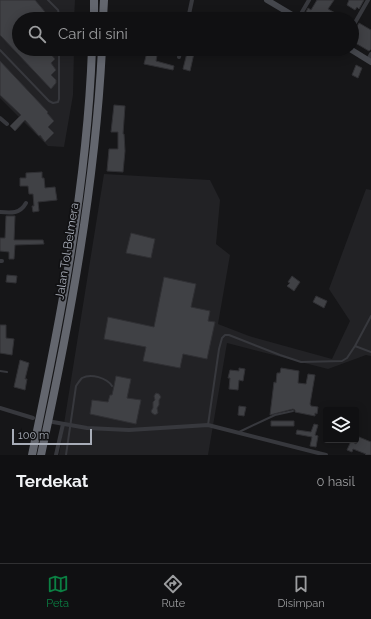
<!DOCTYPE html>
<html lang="id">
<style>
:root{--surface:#101012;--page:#19191b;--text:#f1f3f6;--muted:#9c9d9f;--line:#303032;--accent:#0b8043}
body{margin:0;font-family:Raleway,sans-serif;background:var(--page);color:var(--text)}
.controls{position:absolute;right:12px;bottom:12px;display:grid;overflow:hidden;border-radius:4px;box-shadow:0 2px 10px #0003}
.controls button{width:36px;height:36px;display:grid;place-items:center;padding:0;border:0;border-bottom:1px solid var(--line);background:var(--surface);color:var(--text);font:20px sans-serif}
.scale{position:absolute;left:12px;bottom:10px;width:80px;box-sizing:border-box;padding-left:4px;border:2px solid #a8adb8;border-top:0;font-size:11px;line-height:14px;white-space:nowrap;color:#a8adb8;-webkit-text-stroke:3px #111113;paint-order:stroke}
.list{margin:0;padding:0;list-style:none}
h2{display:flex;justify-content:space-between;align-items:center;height:52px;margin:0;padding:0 16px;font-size:17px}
h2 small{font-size:13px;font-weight:400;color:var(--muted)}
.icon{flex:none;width:22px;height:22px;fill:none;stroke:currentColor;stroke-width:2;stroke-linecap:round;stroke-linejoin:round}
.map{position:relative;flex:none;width:371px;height:455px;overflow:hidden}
.search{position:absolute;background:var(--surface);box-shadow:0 2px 10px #0003;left:12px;right:12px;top:12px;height:44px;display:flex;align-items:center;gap:10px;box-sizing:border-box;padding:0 14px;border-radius:22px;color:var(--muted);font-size:15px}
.sheet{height:108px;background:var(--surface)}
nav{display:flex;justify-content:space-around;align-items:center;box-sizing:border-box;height:56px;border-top:1px solid var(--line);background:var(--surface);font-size:11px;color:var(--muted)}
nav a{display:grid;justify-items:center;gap:2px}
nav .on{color:var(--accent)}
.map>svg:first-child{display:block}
.built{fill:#222225}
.building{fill:#404145;stroke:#303034}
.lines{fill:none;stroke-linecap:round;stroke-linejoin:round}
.service{stroke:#37383d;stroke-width:2}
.minor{stroke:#37383d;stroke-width:4}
.secondary{stroke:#45474d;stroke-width:6}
.motorway{stroke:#63666e;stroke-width:8}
.labels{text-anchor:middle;stroke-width:3.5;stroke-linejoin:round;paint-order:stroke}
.street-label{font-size:12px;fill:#a8adb8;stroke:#111113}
</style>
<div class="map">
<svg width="371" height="455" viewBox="0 0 371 455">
<rect width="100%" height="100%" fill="#161618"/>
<!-- built -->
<path class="built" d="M0 0H75L74 19H19V49H74L73 95 64 147 48 146 0 98Z
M104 174 210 180 220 200 216 244 230 255 218 324 249 336 332 359 350 321 329 289 366 189 371 190V356L366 355 328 369 227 343 208 455H59Z"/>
<!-- building -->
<path class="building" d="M0 0H35L51 19H19V49H53L49 52 55 59 51 63 56 70 51 75 56 80V83L51 89 0 35Z
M317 0H334L328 9 346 19H323L317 16 316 19H313L305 14 308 8 311 10Z
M349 0H364L359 9 357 7 355 10 347 5Z
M359 23 371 30V49L369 51 352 41V31L355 30Z
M188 49H195L190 71 183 69Z
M147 52 157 55 156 61 174 66 173 70 144 64Z
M0 61 48 112 47 113 54 121 48 127 54 133 45 142 40 135 39 136 25 120 15 131 10 126 21 115 0 95Z
M356 65 362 68 358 78 352 75Z
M114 105 125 106 123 134H124L125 151 123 172 107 171 109 149H118V132H111Z
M42 172V178H44L45 188 55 187 57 200 38 202 39 211 33 212 32 206H34L33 194H29L28 186H20V178H26V173Z
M6 216H15L14 240H43L44 244 15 245 14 259H9V252L0 251V238H5Z
M131 233 155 239 151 258 126 253Z
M7 275 17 276 16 283 6 282Z
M292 276 300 282 294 291 287 286 290 283 288 282Z
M164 277 196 284 191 307 210 311 208 321 215 322 207 359 183 354 180 368 143 361 146 347 104 339 108 317 154 327Z
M316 296 327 301 324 308 313 302Z
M0 325H6V338L14 339 12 355 0 353Z
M20 360 29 363 25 379H27L25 390 14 387Z
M239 368 245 369 243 381 239 380 238 390 229 389 230 378H228L230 370 239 371Z
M281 368 299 371 298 383 306 384 308 374 315 375 310 404 311 406 318 407 317 414 315 413V416L295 412V410L293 409 270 415 274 382 276 383 277 373H280Z
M116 376 131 379 127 398 141 400 136 424 90 414 92 400 108 402 110 395H112L114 386Z
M156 393 159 394 161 397 159 400V405L157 408 158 413 155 415 152 413 151 411 153 408V402L155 400 154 396Z
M239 406 246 407 244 416 238 415Z
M271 421H294V426H271Z
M314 424 318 425 315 435 318 436 316 447 310 446 312 437 296 434 297 430 311 432Z
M359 437 371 442V455H365L366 454 353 449 352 452 347 450 351 441 356 444Z"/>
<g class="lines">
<!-- service -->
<path class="service" d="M48 0 58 10 60 19
M0 50 49 101 53 103 58 102 59 99V49
M355 346 371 316
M0 371 7 372
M208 425 219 349 222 338 225 335H229L280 355 301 362 342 361 347 358 355 346 371 352
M239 432 275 415 293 411
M66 455 76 386C78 383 80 380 82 378 91 373 107 378 112 386"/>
<!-- minor -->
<path class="minor" d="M188 19 192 0
M298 19 309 0
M352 28 368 0
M179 57 181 49
M368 60 371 54
M0 118 7 124
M0 212C11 213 20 214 26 203
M0 261H2
M0 408 33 418
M53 422 87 428 129 430 208 425 326 455
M56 455 63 424"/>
<!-- secondary -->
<path class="secondary" d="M267 0 299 19
M350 49 371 62"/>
<!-- motorway -->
<path class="motorway" d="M94 19V0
M103 19 104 0
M32 455C60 321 87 186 92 49
M41 455C70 321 95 186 102 49"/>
</g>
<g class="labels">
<!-- street labels -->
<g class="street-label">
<text transform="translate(67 251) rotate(-81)" y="4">Jalan Tol Belmera</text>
</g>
</g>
</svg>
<div class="controls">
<button><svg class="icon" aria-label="layers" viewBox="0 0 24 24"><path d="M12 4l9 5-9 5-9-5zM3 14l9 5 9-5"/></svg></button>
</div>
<div class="scale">100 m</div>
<div class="search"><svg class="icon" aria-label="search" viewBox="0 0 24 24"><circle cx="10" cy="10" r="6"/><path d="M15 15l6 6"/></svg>Cari di sini</div>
</div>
<section class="sheet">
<h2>Terdekat<small>0 hasil</small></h2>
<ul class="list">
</ul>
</section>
<nav>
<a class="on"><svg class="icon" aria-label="map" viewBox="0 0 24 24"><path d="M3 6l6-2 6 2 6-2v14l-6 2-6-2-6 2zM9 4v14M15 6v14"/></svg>Peta</a>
<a><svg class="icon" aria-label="directions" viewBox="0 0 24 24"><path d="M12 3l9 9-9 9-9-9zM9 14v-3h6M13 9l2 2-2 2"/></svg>Rute</a>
<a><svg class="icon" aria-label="saved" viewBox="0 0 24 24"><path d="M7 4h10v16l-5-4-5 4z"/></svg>Disimpan</a>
</nav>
